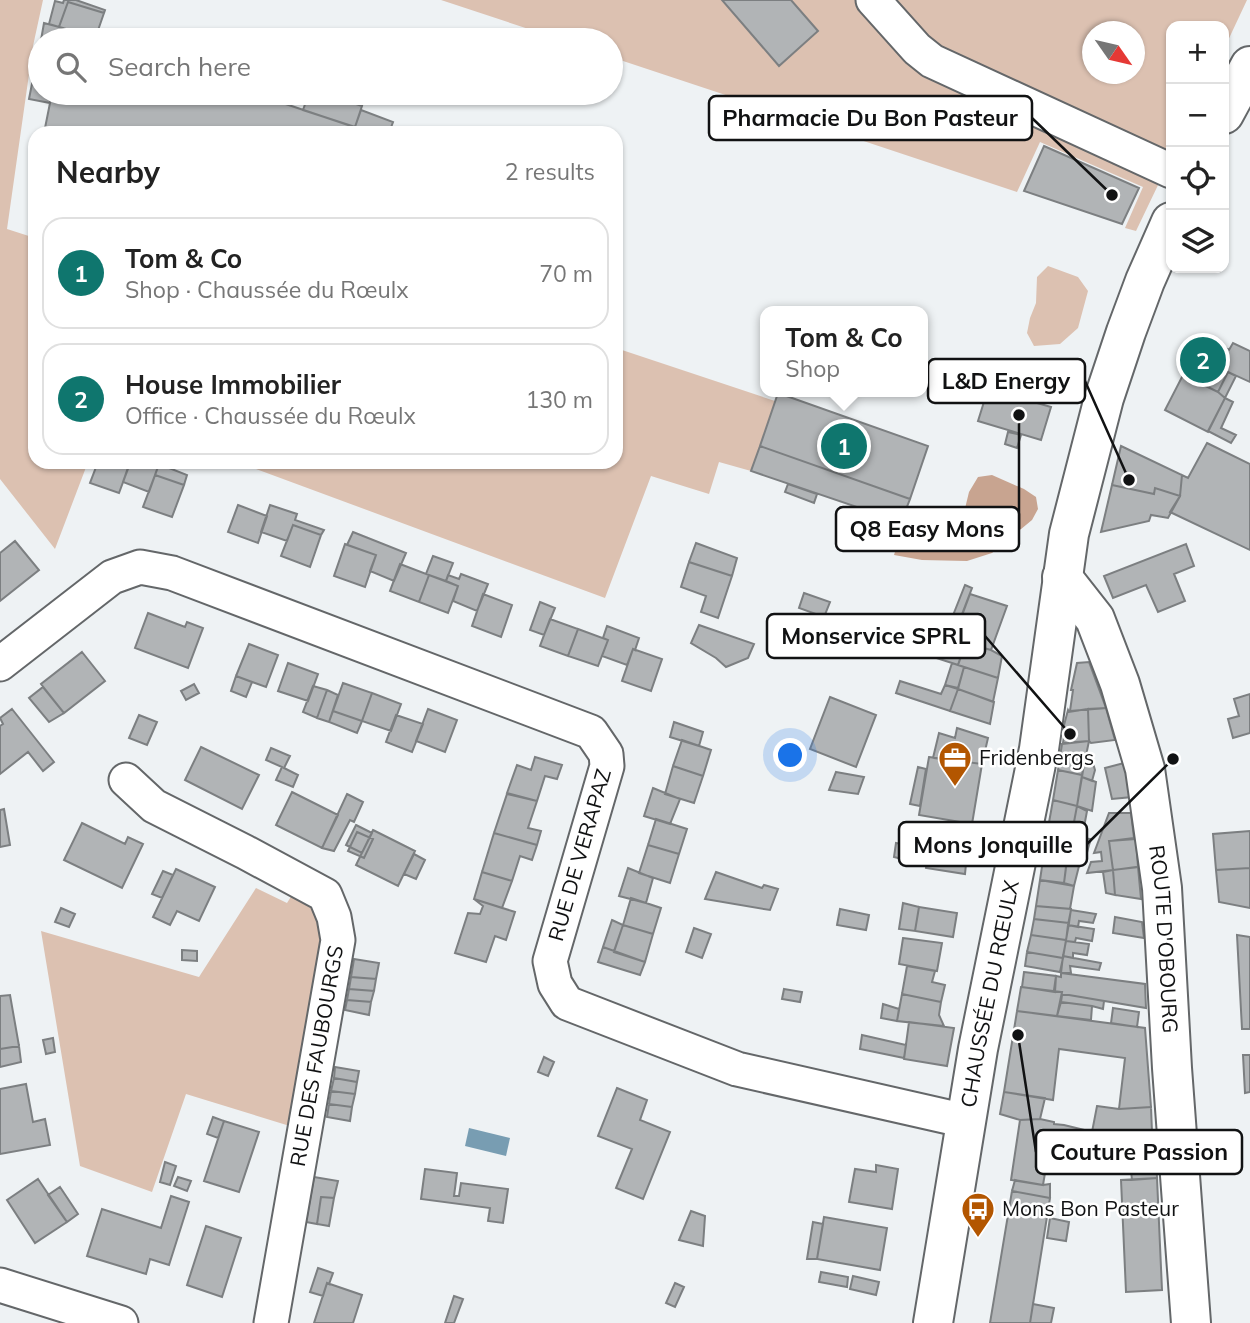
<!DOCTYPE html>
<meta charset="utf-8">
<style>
:root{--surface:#fff;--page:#f6f6f6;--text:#222;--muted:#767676;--line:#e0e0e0;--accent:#0f766e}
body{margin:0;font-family:Mulish,sans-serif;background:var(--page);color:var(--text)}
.controls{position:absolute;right:21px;top:21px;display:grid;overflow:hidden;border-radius:14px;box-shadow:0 2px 5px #0004}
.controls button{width:63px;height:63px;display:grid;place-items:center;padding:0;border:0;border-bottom:2px solid var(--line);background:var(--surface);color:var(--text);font:35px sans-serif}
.compass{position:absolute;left:1082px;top:21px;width:63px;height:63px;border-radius:50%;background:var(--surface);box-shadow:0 2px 5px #0004;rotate:124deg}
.you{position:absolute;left:791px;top:756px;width:24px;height:24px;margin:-18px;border:5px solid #fff;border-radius:50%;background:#1a73e8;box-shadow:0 0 0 10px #1a73e833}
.badge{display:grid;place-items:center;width:46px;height:46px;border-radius:50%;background:var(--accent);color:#fff;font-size:23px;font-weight:700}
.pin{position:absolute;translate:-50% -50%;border:4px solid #fff;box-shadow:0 2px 7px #0006}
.popup{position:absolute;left:760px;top:306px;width:168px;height:91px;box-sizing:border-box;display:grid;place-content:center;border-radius:14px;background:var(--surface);filter:drop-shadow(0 2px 5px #0005);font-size:23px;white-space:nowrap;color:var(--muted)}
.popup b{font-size:26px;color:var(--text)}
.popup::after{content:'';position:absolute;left:50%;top:100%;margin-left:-14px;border:14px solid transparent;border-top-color:var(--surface)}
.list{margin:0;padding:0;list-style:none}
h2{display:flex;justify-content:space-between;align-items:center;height:91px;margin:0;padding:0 28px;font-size:30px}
h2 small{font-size:23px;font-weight:400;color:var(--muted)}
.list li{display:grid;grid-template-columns:46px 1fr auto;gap:21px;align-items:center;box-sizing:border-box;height:112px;margin:0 14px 14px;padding:0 14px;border:2px solid var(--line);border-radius:21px}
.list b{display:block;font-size:26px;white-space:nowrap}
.list p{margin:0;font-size:23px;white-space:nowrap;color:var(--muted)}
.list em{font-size:23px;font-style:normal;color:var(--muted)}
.icon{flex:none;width:38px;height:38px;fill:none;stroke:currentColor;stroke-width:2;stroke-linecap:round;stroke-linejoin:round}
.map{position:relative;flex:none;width:1250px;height:1323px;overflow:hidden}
.search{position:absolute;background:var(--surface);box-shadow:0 2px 5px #0004;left:28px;top:28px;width:595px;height:77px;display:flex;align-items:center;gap:18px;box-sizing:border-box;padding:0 24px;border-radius:38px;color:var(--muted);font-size:26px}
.panel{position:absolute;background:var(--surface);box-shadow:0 2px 5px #0004;left:28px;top:126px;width:595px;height:343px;border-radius:21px}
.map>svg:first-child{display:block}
.green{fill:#dcc1b1;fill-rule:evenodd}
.forest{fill:#c8a490}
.water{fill:#789db2}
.building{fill:#b1b4b6;stroke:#7c7f81;stroke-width:2}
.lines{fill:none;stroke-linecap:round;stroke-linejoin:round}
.street-casing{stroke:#646769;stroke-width:37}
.secondary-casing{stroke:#646769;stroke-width:42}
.street{stroke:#fff;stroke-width:33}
.secondary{stroke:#fff;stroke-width:38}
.labels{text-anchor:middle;stroke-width:5;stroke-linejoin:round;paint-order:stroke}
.poi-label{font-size:21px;fill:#111213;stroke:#fff;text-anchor:start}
.street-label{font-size:21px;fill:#111213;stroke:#fff}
.leader{fill:none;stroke:#111213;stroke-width:2.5}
.callout-dot{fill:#111213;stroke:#fff;stroke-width:2.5}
.callout{fill:#fff;stroke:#111213;stroke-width:2.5}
.callout-label{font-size:23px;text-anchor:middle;font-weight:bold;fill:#111213}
</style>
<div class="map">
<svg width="1250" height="1323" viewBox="0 0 1250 1323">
<rect width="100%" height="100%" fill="#eef2f4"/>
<!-- green -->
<path class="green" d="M0 0H43L33 46 7 229 35 238V462H88L55 549 0 479Z
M441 0H1247L1224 49V26H1171V158L1136 231 1125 228 1143 187 1040 142 1017 192 611 57V40H562ZM1092 32H1134V74H1092Z
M1048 266 1078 277 1088 291 1078 328 1060 344 1034 346 1027 333 1030 318 1036 303 1037 277Z
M616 348 775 401 751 471 719 462 709 494 651 476 605 598 237 462H616Z
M256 888 287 903 292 895 319 909 325 922 293 1127 186 1094 152 1192 80 1166 41 931 199 977Z"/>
<!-- forest -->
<path class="forest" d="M992 475 1024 489 1036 497 1038 509 1032 520 992 553 967 561 922 560 894 555 898 542 923 545 942 542 962 521 969 492 978 477Z"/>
<!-- water -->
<path class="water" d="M469 1128 510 1138 506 1156 465 1146Z"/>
<!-- building -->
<path class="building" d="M64 0H76L105 10 104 13 68 2 59 27 49 24 55 1 63 3Z
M722 0H791L818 31 779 66Z
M68 2 104 13 95 39 59 27Z
M44 23 63 28 61 40H41Z
M63 28 95 39 98 40H61Z
M40 43V93H52L50 103 29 99Z
M52 93H253L372 133H44Z
M309 93H324L362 106 355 127 303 110Z
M361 110 393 122 389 133H372L355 127Z
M1044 146 1139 188 1122 224 1024 191Z
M1203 336 1229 350 1233 343 1250 351V382L1193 356Z
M1193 356 1228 372 1218 392 1183 375Z
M1228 372 1236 376 1225 398 1218 392Z
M1183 375 1218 392 1225 398 1208 432 1165 410Z
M988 389 1051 407 1041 440 978 421Z
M778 393 928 446 910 499 760 446Z
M1225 398 1233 402 1221 428 1236 435 1231 443 1208 431Z
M1008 432 1021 435 1017 448 1005 444Z
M1207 443 1250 464V550L1170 512 1180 496 1182 475 1188 478Z
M760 446 910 499 901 522 751 471Z
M1121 446 1182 475 1180 496 1155 488 1154 494 1112 485Z
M98 462H119L129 466 119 493 90 483Z
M130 462H154L159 464 149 492 123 482Z
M159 464 187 475 184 485 155 475Z
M155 475 184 485 172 517 143 507Z
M788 484 817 494 814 503 785 492Z
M1112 485 1154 494 1155 488 1180 496 1168 518 1151 515 1149 521 1101 532Z
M238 505 267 516 258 543 228 532Z
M270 505 297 514 295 520 324 530 321 535 293 525 287 541 261 532Z
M293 525 321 535 310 567 281 556Z
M353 532 406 553 394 581 370 571 376 555 347 545Z
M15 541 39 570 0 601V553Z
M696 543 737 558 732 576 689 562Z
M345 544 376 555 365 587 334 576Z
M1186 544 1194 566 1174 574 1185 601 1158 612 1146 585 1113 598 1104 576Z
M433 556 453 563 446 581 426 574Z
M689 562 732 576 718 618 701 612 706 596 681 587Z
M400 564 429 575 419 602 390 591Z
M461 574 488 584 477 611 453 601 458 586 446 581 448 575 459 579Z
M429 575 458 586 448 613 419 602Z
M965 585 972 588 954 635 946 633Z
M804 593 830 602 824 617 799 608Z
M483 594 512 605 501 637 472 626Z
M970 594 1007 606 991 650 965 643 954 637Z
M540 602 555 608 544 635 530 630Z
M148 613 185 627 187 622 203 628 188 668 135 648Z
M550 619 578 629 568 656 540 646Z
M699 625 754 644 748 658 726 667 716 658 691 643Z
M607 626 639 638 635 650 633 649 627 665 602 656 608 640 603 638Z
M578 629 608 640 598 666 568 656Z
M873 635 912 650 909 657 870 643Z
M916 639 962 654 958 665 912 650Z
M965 643 991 650 1002 656 998 678 958 665Z
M249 644 278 655 266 687 236 676Z
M633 649 662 659 651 691 622 681Z
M82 652 105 681 64 713 41 684Z
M1089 662 1106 708 1070 711 1073 690H1071L1077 663Z
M288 663 318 674 308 701 278 691Z
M952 663 964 667 958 688 945 685Z
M964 667 998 678 993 702 958 689Z
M236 676 252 682 246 697 231 691Z
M900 681 941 694 945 685 958 689 950 711 896 693Z
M343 683 372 693 362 721 333 711Z
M194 684 199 693 186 700 181 691Z
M313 686 327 690 317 718 303 712Z
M43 687 64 713 49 722 29 698Z
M958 689 994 702 990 724 950 711Z
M327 690 338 695 329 722 317 718Z
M372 693 401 704 391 731 362 721Z
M1250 694V733L1233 738 1228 719 1239 716 1234 699Z
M830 697 876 715 856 767 810 749Z
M1106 708 1115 740 1091 743 1089 741 1088 709Z
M12 709 54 762 43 771 28 752 0 774V726L3 724 0 718Z
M428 709 457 720 445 752 416 741Z
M1088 709 1089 741 1063 743 1065 730 1063 729 1068 710 1069 712Z
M333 711 362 721 357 733 329 722Z
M139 715 157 722 147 745 129 738Z
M396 715 423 724 412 752 386 742Z
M674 722 703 732 699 746 670 737Z
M957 728 988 738 982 764 933 758 939 733 955 738Z
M682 740 711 750 703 776 673 766Z
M1089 741 1082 775 1058 770 1062 744Z
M201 747 259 775 242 809 185 780Z
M271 748 290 756 284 768 298 775 293 787 276 780 282 767 266 760Z
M535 757 562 765 557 779 545 776 537 801 507 793 517 765 531 770Z
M929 757 982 764 972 824 919 815Z
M1085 758 1092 760 1095 770 1092 781 1082 777Z
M1124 763 1132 797 1112 799 1105 768Z
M673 766 703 776 694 803 665 794Z
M918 767 926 769 920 806 910 804Z
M1058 770 1082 775 1077 806 1053 800Z
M836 772 864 777 858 794 829 790Z
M1082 777 1096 782 1092 811 1077 806Z
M653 788 680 799 670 824 644 816Z
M292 792 338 815 322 848 276 825Z
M347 794 363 802 354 822 350 820 334 851 322 848Z
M507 794 537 801 528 828 541 831 537 845 494 833Z
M1053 800 1077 806 1072 833 1048 828Z
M1077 806 1087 811 1082 838 1091 839 1089 845 1082 846 1070 843Z
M4 809 10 845 0 847V810Z
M1109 813H1131L1134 838 1109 841 1113 870 1087 873 1091 862 1102 861 1101 852 1094 853Z
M656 819 687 829 679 854 648 845Z
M82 823 125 844 128 837 143 844 122 888 64 860Z
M356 825 372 833 362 853 346 845Z
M1048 828 1072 833 1067 858 1044 853Z
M373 830 415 851 398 886 356 865Z
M1250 831V868L1216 870 1213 834Z
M357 832 373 839 364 858 348 851Z
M494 833 537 845 532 860 520 856 512 881 482 872Z
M1136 839 1138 867 1113 870 1109 841Z
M896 843 929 848 927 861 903 856 902 859 894 857Z
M1070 843 1082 846 1089 845 1084 864 1067 860Z
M648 845 679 854 670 883 639 873Z
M929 848 967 854 965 874 926 868Z
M1044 853 1067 858 1064 883 1040 880Z
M414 854 425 860 416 879 404 874Z
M1067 860 1080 862 1074 886 1064 883Z
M1136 867H1138L1141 899 1115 895 1113 870Z
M628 868 653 878 646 903 619 896Z
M1250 868V908L1219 902 1216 870Z
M176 869 215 887 199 921 177 911 170 925 153 917Z
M1113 870 1115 895 1106 893 1103 872Z
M163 871 173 875 162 898 152 894Z
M482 872 512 881 502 908 474 899Z
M716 872 762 888 764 885 778 889 770 910 705 899Z
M1040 880 1074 886 1070 909 1036 906Z
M631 898 661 908 653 934 623 925Z
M474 899 515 912 506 940 495 936 486 962 455 953 468 913 480 914 483 906Z
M903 903 919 907 915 931 899 929Z
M1036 906 1071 909 1069 923 1034 919Z
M919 907 957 913 953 937 915 931Z
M61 908 75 914 69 927 55 922Z
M840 909 869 915 866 930 837 925Z
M1071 910 1096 914 1093 923 1079 921 1078 927 1068 925Z
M1115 917 1142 922 1144 938 1113 933Z
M1034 919 1069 923 1066 940 1031 935Z
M612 920 623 925 614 951 603 947Z
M623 925 653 934 645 962 614 952Z
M1068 925 1094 929 1092 941 1076 938 1075 942 1066 941Z
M694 928 711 934 702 958 686 952Z
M1031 935 1066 940 1063 958 1027 952Z
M1237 935 1250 937V1029H1242Z
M903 938 942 943 937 971 899 964Z
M1066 941 1089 944 1087 955 1073 953V958L1063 956Z
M603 947 645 962 640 975 598 962Z
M182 950 197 951V961L182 960Z
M1027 952 1063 958 1060 972 1025 966Z
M1063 956 1101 963 1099 970 1070 966 1071 973H1061Z
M354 959 379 963 376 979 351 977Z
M907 966 935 971 932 982 945 985 941 1002 902 994Z
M1024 972 1056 976 1055 992 1022 987Z
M1061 973 1145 984 1146 1008 1069 995H1062L1061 1000 1062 992H1055L1054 990 1056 976 1061 977Z
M351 977 376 979 374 991 349 989Z
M1021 987 1062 992 1057 1016 1017 1011Z
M349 989 374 991 371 1002 347 1000Z
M784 989 802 992 800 1002 782 999Z
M902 994 941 1002 939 1015 944 1026 897 1021Z
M10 995 19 1046 0 1049V996Z
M1062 995H1069L1104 1001 1103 1009 1092 1006 1061 1002Z
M347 1000 371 1002 369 1015 345 1010Z
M1061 1002 1092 1006 1091 1020 1057 1016Z
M883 1004 899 1009 897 1021 881 1018Z
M1113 1008 1139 1012 1137 1027 1111 1023Z
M1017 1011 1145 1028 1151 1107 1119 1109 1125 1058 1059 1049 1053 1100 1004 1092Z
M909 1022 954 1028 947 1066 904 1059Z
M862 1035 906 1045 904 1058 860 1049Z
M53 1038 55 1052 46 1054 43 1040Z
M19 1046 21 1062 0 1067V1049Z
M1243 1055H1250V1092L1245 1093Z
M544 1057 554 1062 548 1076 538 1072Z
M335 1067 359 1071 357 1082 334 1078Z
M334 1078 357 1082 355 1094 331 1091Z
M26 1084 33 1122 45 1119 50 1145 0 1154V1089Z
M617 1088 647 1100 640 1120 670 1132 643 1199 616 1188 632 1149 598 1136Z
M331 1091 355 1094 352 1107 329 1104Z
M1004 1092 1045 1098 1040 1119 1020 1120 1000 1114Z
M329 1104 352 1107 350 1121 327 1117Z
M1097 1106 1119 1109 1151 1107 1152 1132 1155 1133 1105 1135 1092 1132Z
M213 1117 224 1121 218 1138 207 1134Z
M1040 1119 1054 1122V1124L1064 1125 1105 1135 1101 1154 1050 1143 1043 1185 1011 1180 1020 1120Z
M224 1121 259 1132 239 1192 204 1181Z
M1155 1133 1157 1178 1132 1180 1130 1161 1114 1154H1101L1105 1135Z
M165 1162 176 1166 170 1185 160 1182Z
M876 1165 898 1169 892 1209 849 1202 855 1169 876 1172Z
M425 1169 457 1173 454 1196H459L461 1183 508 1189 503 1223 488 1221 490 1208 421 1199Z
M178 1177 191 1181 187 1191 174 1186Z
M314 1177 338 1181 334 1198 321 1197 317 1224 306 1222Z
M1157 1178 1162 1290 1126 1292 1121 1180Z
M38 1179 67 1222 35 1243 7 1200Z
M1015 1180 1043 1185 1050 1184V1198L1012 1191Z
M60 1187 78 1214 67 1222 48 1195Z
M1012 1191 1050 1198 1030 1323H990Z
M171 1196 189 1202 169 1265 150 1259 146 1274 87 1256 102 1209 161 1228Z
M321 1197 334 1198 329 1226 317 1224Z
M691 1211 705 1216 703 1246 679 1240Z
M824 1217 887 1228 880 1270 817 1259Z
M1050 1218 1069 1222 1066 1241 1047 1238Z
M813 1222 823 1224 817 1259H807Z
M206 1226 241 1238 222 1297 187 1285Z
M318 1268 333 1273 329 1284 327 1283 323 1296 310 1292Z
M821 1272 848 1277 847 1287 819 1282Z
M853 1276 879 1282 876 1295 850 1289Z
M327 1283 362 1295 353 1323H314Z
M675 1283 684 1287 675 1307 666 1303Z
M454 1296 463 1299 454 1323H445Z
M1033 1304 1054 1308 1051 1323H1030Z"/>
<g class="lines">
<defs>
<path id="street" d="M873 0 917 49 932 61 1171 171
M0 664 112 577 140 567 172 573 591 732 606 754 607 766 550 961 555 984 567 1003 737 1069 966 1121
M126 780 154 806 245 852 325 895 334 917 338 940 271 1323
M0 1285 121 1323"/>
<g id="secondary">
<path d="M1224 114 1250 66"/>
<path id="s1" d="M1062 577 1095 619 1120 684 1145 769 1162 888 1172 1068 1191 1323"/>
<path id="s2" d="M933 1323 978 1049 1039 749 1069 534 1104 398 1126 332 1145 281 1171 222"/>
</g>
</defs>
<!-- street casing -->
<use href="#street" class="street-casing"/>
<!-- secondary casing -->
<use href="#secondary" class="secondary-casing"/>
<!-- street -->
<use href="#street" class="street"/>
<!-- secondary -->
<use href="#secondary" class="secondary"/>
</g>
<!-- icons -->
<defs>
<symbol id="office-pin" viewBox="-11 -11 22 30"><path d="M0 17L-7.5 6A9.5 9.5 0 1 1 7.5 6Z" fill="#b35600" stroke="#fff"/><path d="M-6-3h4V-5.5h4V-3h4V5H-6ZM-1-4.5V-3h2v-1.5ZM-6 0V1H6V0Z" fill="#fff"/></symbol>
<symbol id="bus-pin" viewBox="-11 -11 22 30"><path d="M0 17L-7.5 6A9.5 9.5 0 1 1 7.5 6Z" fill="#b35600" stroke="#fff"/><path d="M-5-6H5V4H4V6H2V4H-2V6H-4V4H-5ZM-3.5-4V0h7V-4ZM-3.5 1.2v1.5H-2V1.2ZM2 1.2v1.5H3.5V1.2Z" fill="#fff"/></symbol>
</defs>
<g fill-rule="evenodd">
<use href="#office-pin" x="936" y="739" width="38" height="52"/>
<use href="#bus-pin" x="959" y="1190" width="38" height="52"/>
</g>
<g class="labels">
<!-- poi labels -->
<g class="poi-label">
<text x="979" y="765">Fridenbergs</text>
<text x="1002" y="1216">Mons Bon Pasteur</text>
</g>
<!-- street labels -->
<g class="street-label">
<text transform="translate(580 855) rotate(-74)" y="7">RUE DE VERAPAZ</text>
<text dy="7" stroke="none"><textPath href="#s1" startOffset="383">ROUTE D'OBOURG</textPath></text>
<text dy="7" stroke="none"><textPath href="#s2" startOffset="334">CHAUSSÉE DU RŒULX</textPath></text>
<text transform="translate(317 1056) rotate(-80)" y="7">RUE DES FAUBOURGS</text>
</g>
</g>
<!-- callouts -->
<path class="leader" d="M1112 195L1032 118M1129 480L1085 381M1019 415L1019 529M1070 734L985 636M1173 759L1087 844M1018 1035L1036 1152"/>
<g class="callout-dot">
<circle cx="1112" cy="195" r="7"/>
<circle cx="1129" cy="480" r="7"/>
<circle cx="1019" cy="415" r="7"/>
<circle cx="1070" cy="734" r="7"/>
<circle cx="1173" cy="759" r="7"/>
<circle cx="1018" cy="1035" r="7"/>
</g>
<g class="callout">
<rect x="709" y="96" width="323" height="44" rx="7"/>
<rect x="928" y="359" width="157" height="44" rx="7"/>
<rect x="836" y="507" width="183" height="44" rx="7"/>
<rect x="767" y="614" width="218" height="44" rx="7"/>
<rect x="899" y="822" width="188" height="44" rx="7"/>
<rect x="1036" y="1130" width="206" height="44" rx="7"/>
</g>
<g class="callout-label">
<text x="870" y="126">Pharmacie Du Bon Pasteur</text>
<text x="1006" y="389">L&amp;D Energy</text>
<text x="927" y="537">Q8 Easy Mons</text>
<text x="876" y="644">Monservice SPRL</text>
<text x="993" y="853">Mons Jonquille</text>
<text x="1139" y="1160">Couture Passion</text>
</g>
</svg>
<div class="controls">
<button>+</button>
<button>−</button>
<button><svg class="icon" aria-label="locate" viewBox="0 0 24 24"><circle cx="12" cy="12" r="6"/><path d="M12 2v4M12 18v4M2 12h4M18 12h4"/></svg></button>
<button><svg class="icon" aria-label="layers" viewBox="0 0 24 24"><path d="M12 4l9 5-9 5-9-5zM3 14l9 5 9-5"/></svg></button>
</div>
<svg class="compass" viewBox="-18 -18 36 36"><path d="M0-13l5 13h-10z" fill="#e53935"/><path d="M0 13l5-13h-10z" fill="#767676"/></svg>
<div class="you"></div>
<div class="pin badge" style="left:844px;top:446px">1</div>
<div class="popup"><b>Tom &amp; Co</b>Shop</div>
<div class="pin badge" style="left:1203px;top:360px">2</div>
<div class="search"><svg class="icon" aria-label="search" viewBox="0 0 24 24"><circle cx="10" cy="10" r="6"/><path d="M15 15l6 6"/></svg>Search here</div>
<section class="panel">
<h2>Nearby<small>2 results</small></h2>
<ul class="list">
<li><span class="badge">1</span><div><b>Tom &amp; Co</b><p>Shop · Chaussée du Rœulx</p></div><em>70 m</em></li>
<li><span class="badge">2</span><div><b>House Immobilier</b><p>Office · Chaussée du Rœulx</p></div><em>130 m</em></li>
</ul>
</section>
</div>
